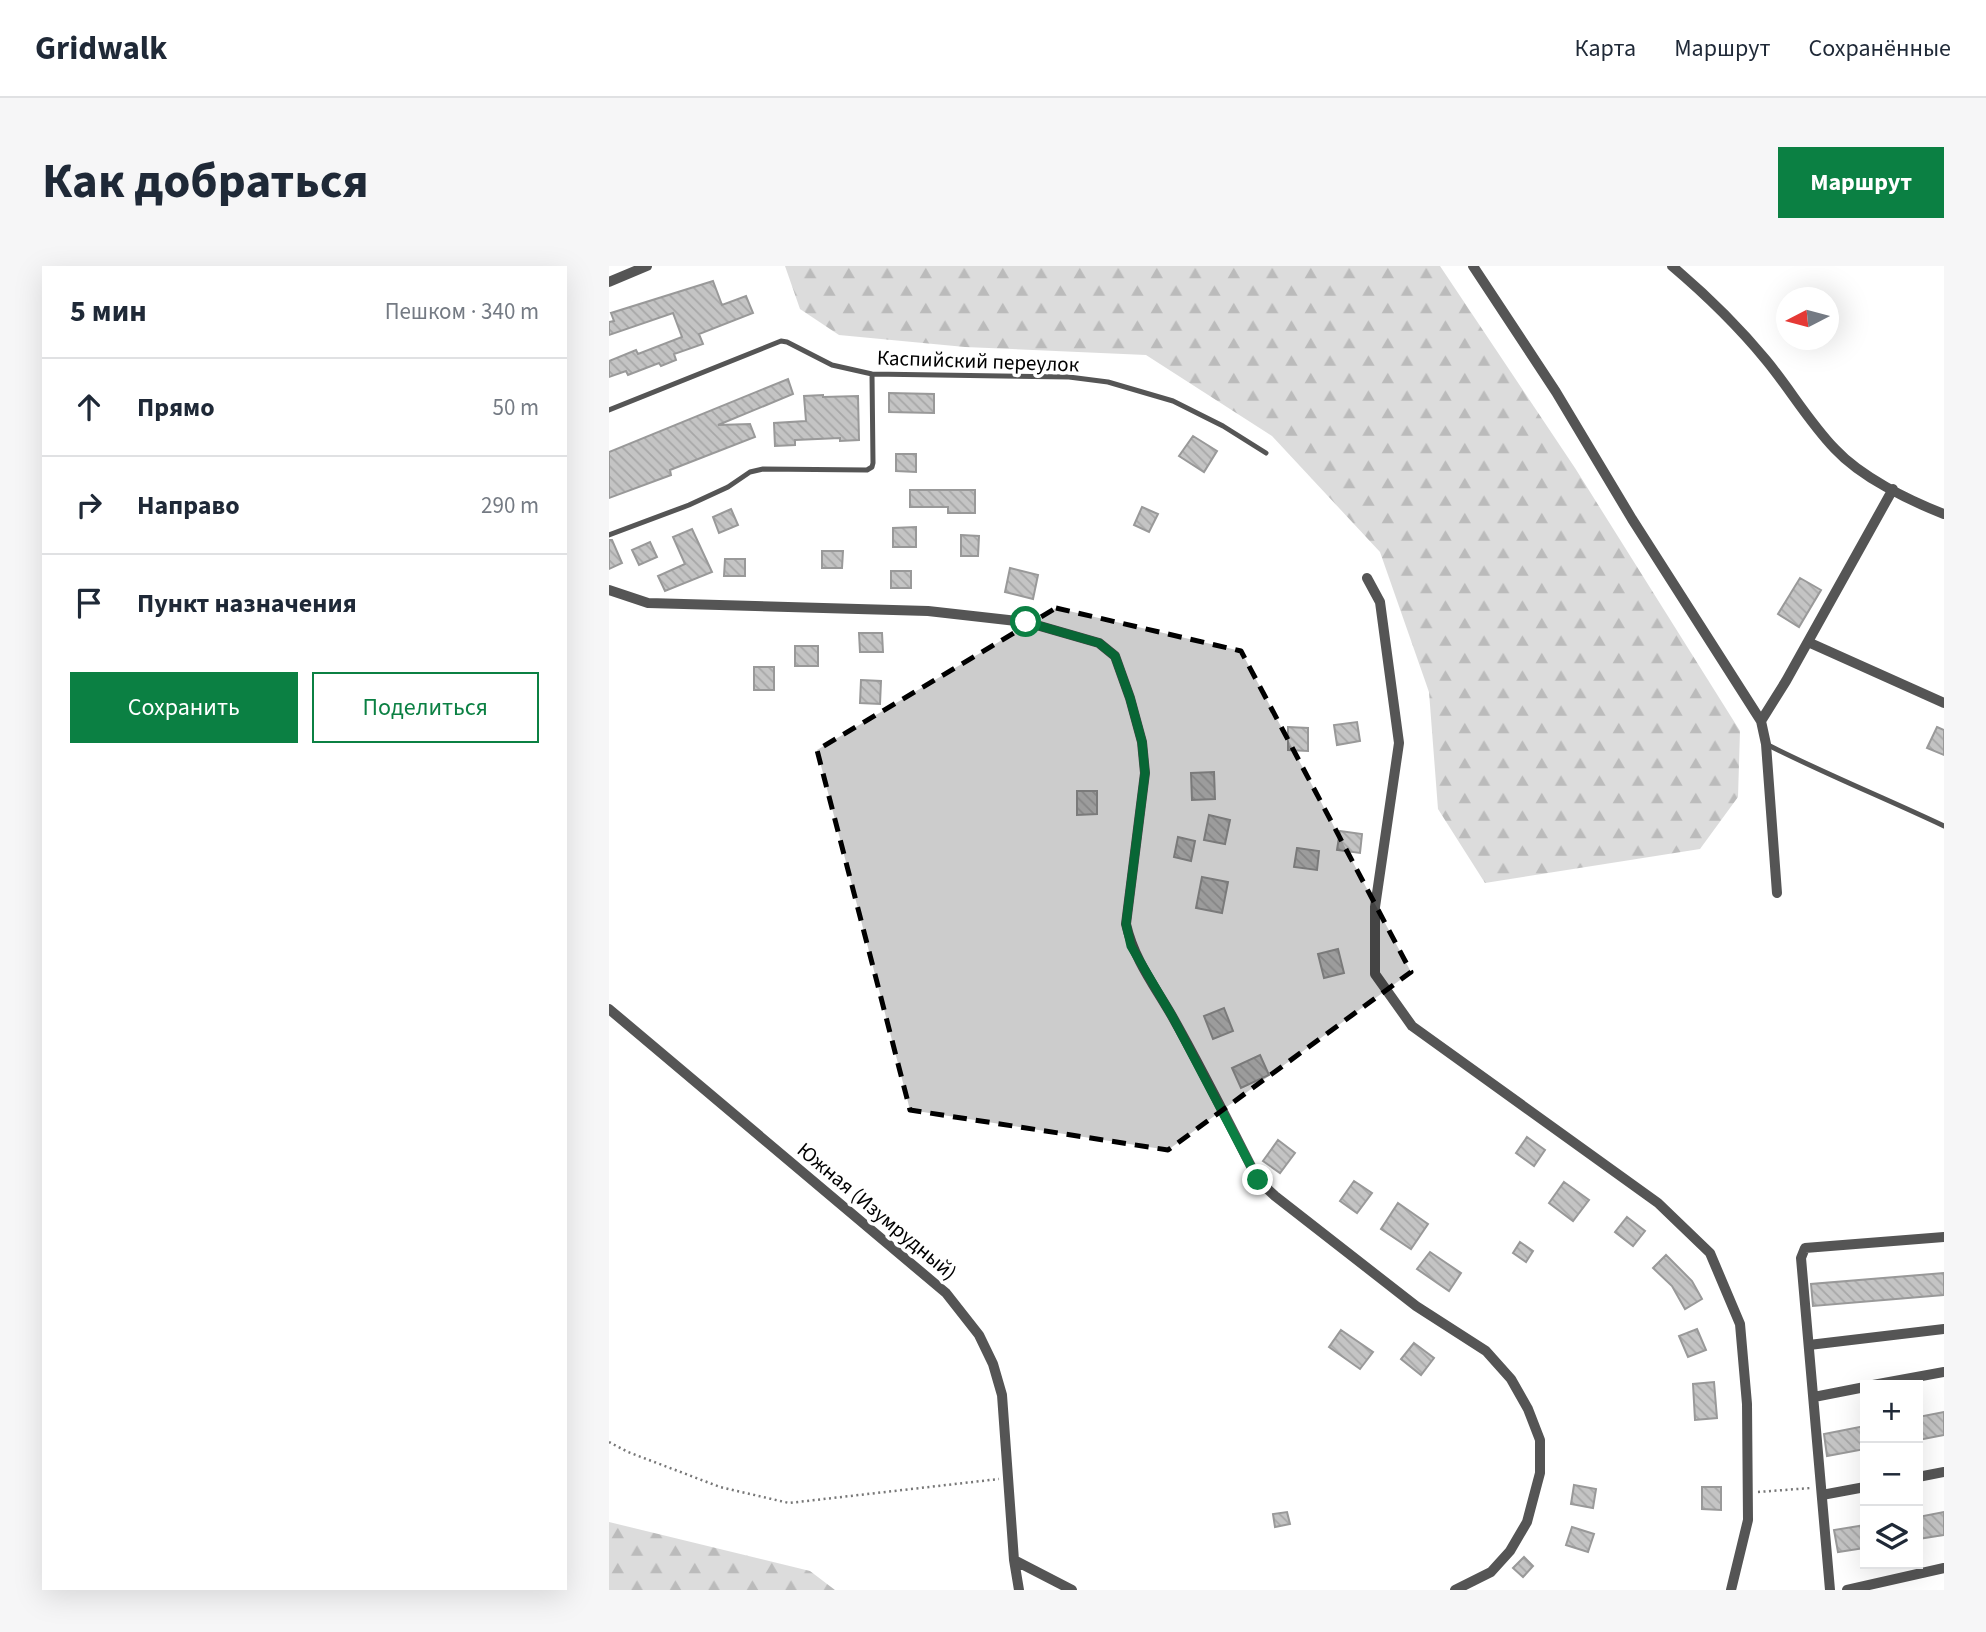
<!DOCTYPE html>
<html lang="ru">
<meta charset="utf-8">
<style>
:root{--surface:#fff;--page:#f6f6f7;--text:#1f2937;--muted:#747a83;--line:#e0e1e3;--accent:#0b8043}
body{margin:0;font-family:"Source Sans 3",sans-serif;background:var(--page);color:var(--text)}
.controls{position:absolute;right:21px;bottom:21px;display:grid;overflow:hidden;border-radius:0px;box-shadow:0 7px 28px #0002}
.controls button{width:63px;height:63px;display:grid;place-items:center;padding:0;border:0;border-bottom:2px solid var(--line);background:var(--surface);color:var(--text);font:35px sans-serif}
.compass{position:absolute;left:1167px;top:21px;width:63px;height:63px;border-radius:50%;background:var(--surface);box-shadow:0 7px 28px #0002;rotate:264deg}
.stop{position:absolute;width:21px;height:21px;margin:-16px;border:5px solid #0b8043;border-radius:50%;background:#fff}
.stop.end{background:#0b8043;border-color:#fff;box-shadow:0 2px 7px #0008}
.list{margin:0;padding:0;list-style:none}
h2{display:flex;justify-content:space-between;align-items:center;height:91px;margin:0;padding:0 28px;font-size:30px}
h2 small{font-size:23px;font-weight:400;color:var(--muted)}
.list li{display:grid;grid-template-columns:46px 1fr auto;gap:21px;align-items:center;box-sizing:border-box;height:98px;padding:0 28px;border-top:2px solid var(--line)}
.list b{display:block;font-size:26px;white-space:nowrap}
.list em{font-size:23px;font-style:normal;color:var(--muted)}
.actions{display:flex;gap:14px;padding:21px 28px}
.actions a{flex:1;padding:16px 0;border:2px solid var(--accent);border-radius:0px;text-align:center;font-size:24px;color:var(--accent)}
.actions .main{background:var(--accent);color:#fff}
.icon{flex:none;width:38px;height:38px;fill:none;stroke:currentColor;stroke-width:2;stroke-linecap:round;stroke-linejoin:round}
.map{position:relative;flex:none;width:1335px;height:1324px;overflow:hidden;border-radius:0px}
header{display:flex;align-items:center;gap:42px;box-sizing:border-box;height:98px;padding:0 35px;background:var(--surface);border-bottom:2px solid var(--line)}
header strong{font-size:33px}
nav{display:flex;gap:38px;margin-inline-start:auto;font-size:24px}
.intro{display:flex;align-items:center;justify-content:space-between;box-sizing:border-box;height:168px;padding:0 42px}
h1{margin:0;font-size:49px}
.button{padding:18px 32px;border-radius:0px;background:var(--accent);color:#fff;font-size:24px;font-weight:700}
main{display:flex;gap:42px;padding:0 42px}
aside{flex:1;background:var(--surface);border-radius:0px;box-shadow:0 7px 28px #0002}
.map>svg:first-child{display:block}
.forest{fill:url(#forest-firs)}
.building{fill:url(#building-back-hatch);stroke:#999;stroke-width:2}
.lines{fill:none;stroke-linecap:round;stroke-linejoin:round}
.path{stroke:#777;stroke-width:2.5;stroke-dasharray:2 3.5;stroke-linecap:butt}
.lane{stroke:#555;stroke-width:5}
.street{stroke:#555;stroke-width:10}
.route{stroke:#0b8043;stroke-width:9}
.marked{fill:#000;fill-opacity:0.2;stroke:#000;stroke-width:5;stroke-dasharray:14 9;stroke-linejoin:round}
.labels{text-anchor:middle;stroke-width:7;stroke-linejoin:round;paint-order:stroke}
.street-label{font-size:21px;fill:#000;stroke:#fff}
</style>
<header>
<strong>Gridwalk</strong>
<nav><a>Карта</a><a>Маршрут</a><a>Сохранённые</a></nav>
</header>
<div class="intro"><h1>Как добраться</h1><a class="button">Маршрут</a></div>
<main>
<aside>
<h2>5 мин<small>Пешком · 340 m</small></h2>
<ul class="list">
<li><svg class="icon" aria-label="ahead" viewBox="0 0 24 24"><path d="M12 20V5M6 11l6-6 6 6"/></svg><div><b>Прямо</b></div><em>50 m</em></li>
<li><svg class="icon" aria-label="right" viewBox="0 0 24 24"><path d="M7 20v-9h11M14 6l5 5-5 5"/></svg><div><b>Направо</b></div><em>290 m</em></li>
<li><svg class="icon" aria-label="arrive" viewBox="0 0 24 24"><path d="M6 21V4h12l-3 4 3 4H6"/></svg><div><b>Пункт назначения</b></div></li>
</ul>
<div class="actions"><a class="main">Сохранить</a><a>Поделиться</a></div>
</aside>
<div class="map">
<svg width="1335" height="1324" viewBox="0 0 1335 1324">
<defs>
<pattern id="forest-firs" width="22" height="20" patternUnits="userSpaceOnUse" patternTransform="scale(1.75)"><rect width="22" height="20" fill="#dcdcdc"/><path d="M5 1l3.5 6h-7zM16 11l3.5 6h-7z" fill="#bbb"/></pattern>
<pattern id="building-back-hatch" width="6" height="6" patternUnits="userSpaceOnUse" patternTransform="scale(1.75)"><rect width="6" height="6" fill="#c4c4c4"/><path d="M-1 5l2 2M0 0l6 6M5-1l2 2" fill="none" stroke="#a7a7a7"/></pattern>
</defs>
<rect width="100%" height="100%" fill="#fff"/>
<!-- forest -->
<path class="forest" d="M176 0H831L966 202 1131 465 1129 531 1091 583 876 617 829 543 820 426 771 286 663 170 537 89 356 81 230 69 191 43Z
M0 1256 201 1305 226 1324H0Z"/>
<!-- building -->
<path class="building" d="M104 15 113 39 137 30 144 47 90 68 94 78 65 88 67 94 52 100 50 97 19 109 17 105 0 111V95L27 84 29 88 73 71 64 47 0 69V56L5 55 2 47Z
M179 113 184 128 109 159 141 158 146 171 61 204 62 209 0 232V186Z
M280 127 325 128V147L280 146Z
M214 129V131L249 130 250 174 231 175V172L186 174V179L166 180 165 157 197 155 195 130Z
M584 170 608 185 595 206 570 190Z
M287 188H307V206L287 205Z
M301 224H366V247H339V241H301Z
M533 241 549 248 540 266 525 259Z
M122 243 129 259 110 267 104 251Z
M307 261V281H284V262Z
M83 263 103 306 56 325 49 310 76 298 64 271Z
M352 269 370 270 369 290H352Z
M0 274H3L13 297 0 303Z
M41 276 48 291 30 299 23 284Z
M213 285H234L233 302H213Z
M116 293H136V310H115Z
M401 302 429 309 424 333 396 326Z
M282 305H302V322H282Z
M1191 312 1212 324 1190 361 1169 348Z
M250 367H273L274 386H251Z
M186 380H209V400H186Z
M145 401H165V424H145Z
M252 414 272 415 271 438 251 437Z
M748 456 751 475 728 479 725 459Z
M679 461 699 462V485L679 484Z
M1328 461 1335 464V489L1318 482Z
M605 506 606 533 583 534 582 507Z
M468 525H488V548L468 549Z
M600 549 621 554 616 578 595 574Z
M731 565 753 568 751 587 728 584Z
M569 571 586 575 582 595 565 591Z
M688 582 710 585 708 604 685 601Z
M593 611 619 616 613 647 587 642Z
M729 683 735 707 715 712 709 688Z
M615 742 624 765 604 773 595 750Z
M651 789 660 809 632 822 623 802Z
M918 871 936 884 925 900 907 887Z
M669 874 686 887 671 907 654 895Z
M745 915 763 927 748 947 731 935Z
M955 916 980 934 964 955 940 937Z
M789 937 819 958 802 983 772 963Z
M1018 951 1036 965 1024 980 1006 966Z
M911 976 924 985 917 996 904 987Z
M821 986 852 1007 840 1025 808 1003Z
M1057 989 1083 1015 1093 1033 1076 1043 1063 1020 1044 1002Z
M1335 1007V1029L1204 1040 1202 1018Z
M1088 1063 1097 1084 1079 1091 1070 1070Z
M732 1064 764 1086 751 1103 720 1081Z
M805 1077 825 1092 812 1109 792 1093Z
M1105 1116 1108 1152 1086 1154 1084 1118Z
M1335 1146V1169L1309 1174V1151Z
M1256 1160V1183L1218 1190 1215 1168Z
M965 1219 987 1223 984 1242 962 1238Z
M1093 1221H1112V1244L1093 1243Z
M678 1246 681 1258 666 1261 664 1248Z
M1335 1246V1269L1309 1273V1251Z
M1256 1259V1282L1229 1286 1225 1264Z
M963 1261 985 1268 979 1286 957 1279Z
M915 1291 924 1300 914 1311 904 1302Z"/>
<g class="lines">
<!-- path -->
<path class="path" d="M0 1176 19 1186 111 1221 180 1237 390 1213
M1149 1226 1202 1222"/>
<!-- lane -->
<path class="lane" d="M0 144 172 75 178 76 223 99 263 108 460 111 499 116 564 135 614 160 657 187
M0 269 80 239 119 221 141 206 154 203 258 204 263 201 264 197 263 108
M1157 478C1216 508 1276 532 1335 560"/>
<!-- street -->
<path class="street" d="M864 0 947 126 1023 253 1152 455 1157 478 1168 627
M1063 0C1096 28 1129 60 1157 94 1181 123 1200 156 1226 183 1252 211 1299 234 1335 248
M0 16 38 0
M758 312 771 336 790 477 766 641V708L803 760 1049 937 1101 987 1131 1058 1138 1138 1139 1254 1122 1324
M0 324 39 337 319 345 417 356 490 377 506 390 521 432 533 476 536 507 517 658C525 693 545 719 563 750 593 803 621 859 649 914L666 930 807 1040 877 1085 902 1113 919 1143 931 1174V1207L918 1256 901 1285 882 1306 846 1324
M1199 376 1335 437
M1152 455 1177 415 1284 223
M0 743 337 1027 370 1069 384 1098 393 1129 405 1294 410 1324
M1200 1079 1335 1063
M1264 1119 1335 1106
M1205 1131 1256 1121
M1309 1211 1335 1206
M1213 1229 1256 1221
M405 1294 463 1324
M1221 1324 1192 992 1196 982 1335 971
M1238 1324 1335 1302"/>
</g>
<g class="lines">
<!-- route -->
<path class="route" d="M417 356 490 377 506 390 521 432 533 476 536 507 517 658 522 680 563 750 649 914"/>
</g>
<!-- marked area -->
<path class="marked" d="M447 342 632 385 802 706 559 884 301 844 208 484Z"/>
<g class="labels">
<!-- street labels -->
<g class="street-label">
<text transform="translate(369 95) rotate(2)" y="7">Каспийский переулок</text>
<text transform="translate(268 945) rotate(40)" y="7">Южная (Изумрудный)</text>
</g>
</g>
</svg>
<div class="controls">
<button>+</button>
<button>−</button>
<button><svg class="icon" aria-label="layers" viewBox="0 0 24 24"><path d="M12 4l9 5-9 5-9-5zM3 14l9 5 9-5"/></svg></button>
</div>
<svg class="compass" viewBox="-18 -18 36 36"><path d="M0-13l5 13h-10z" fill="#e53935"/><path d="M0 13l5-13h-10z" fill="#747a83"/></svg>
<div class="stop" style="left:417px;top:356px"></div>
<div class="stop end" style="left:649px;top:914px"></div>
</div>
</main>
